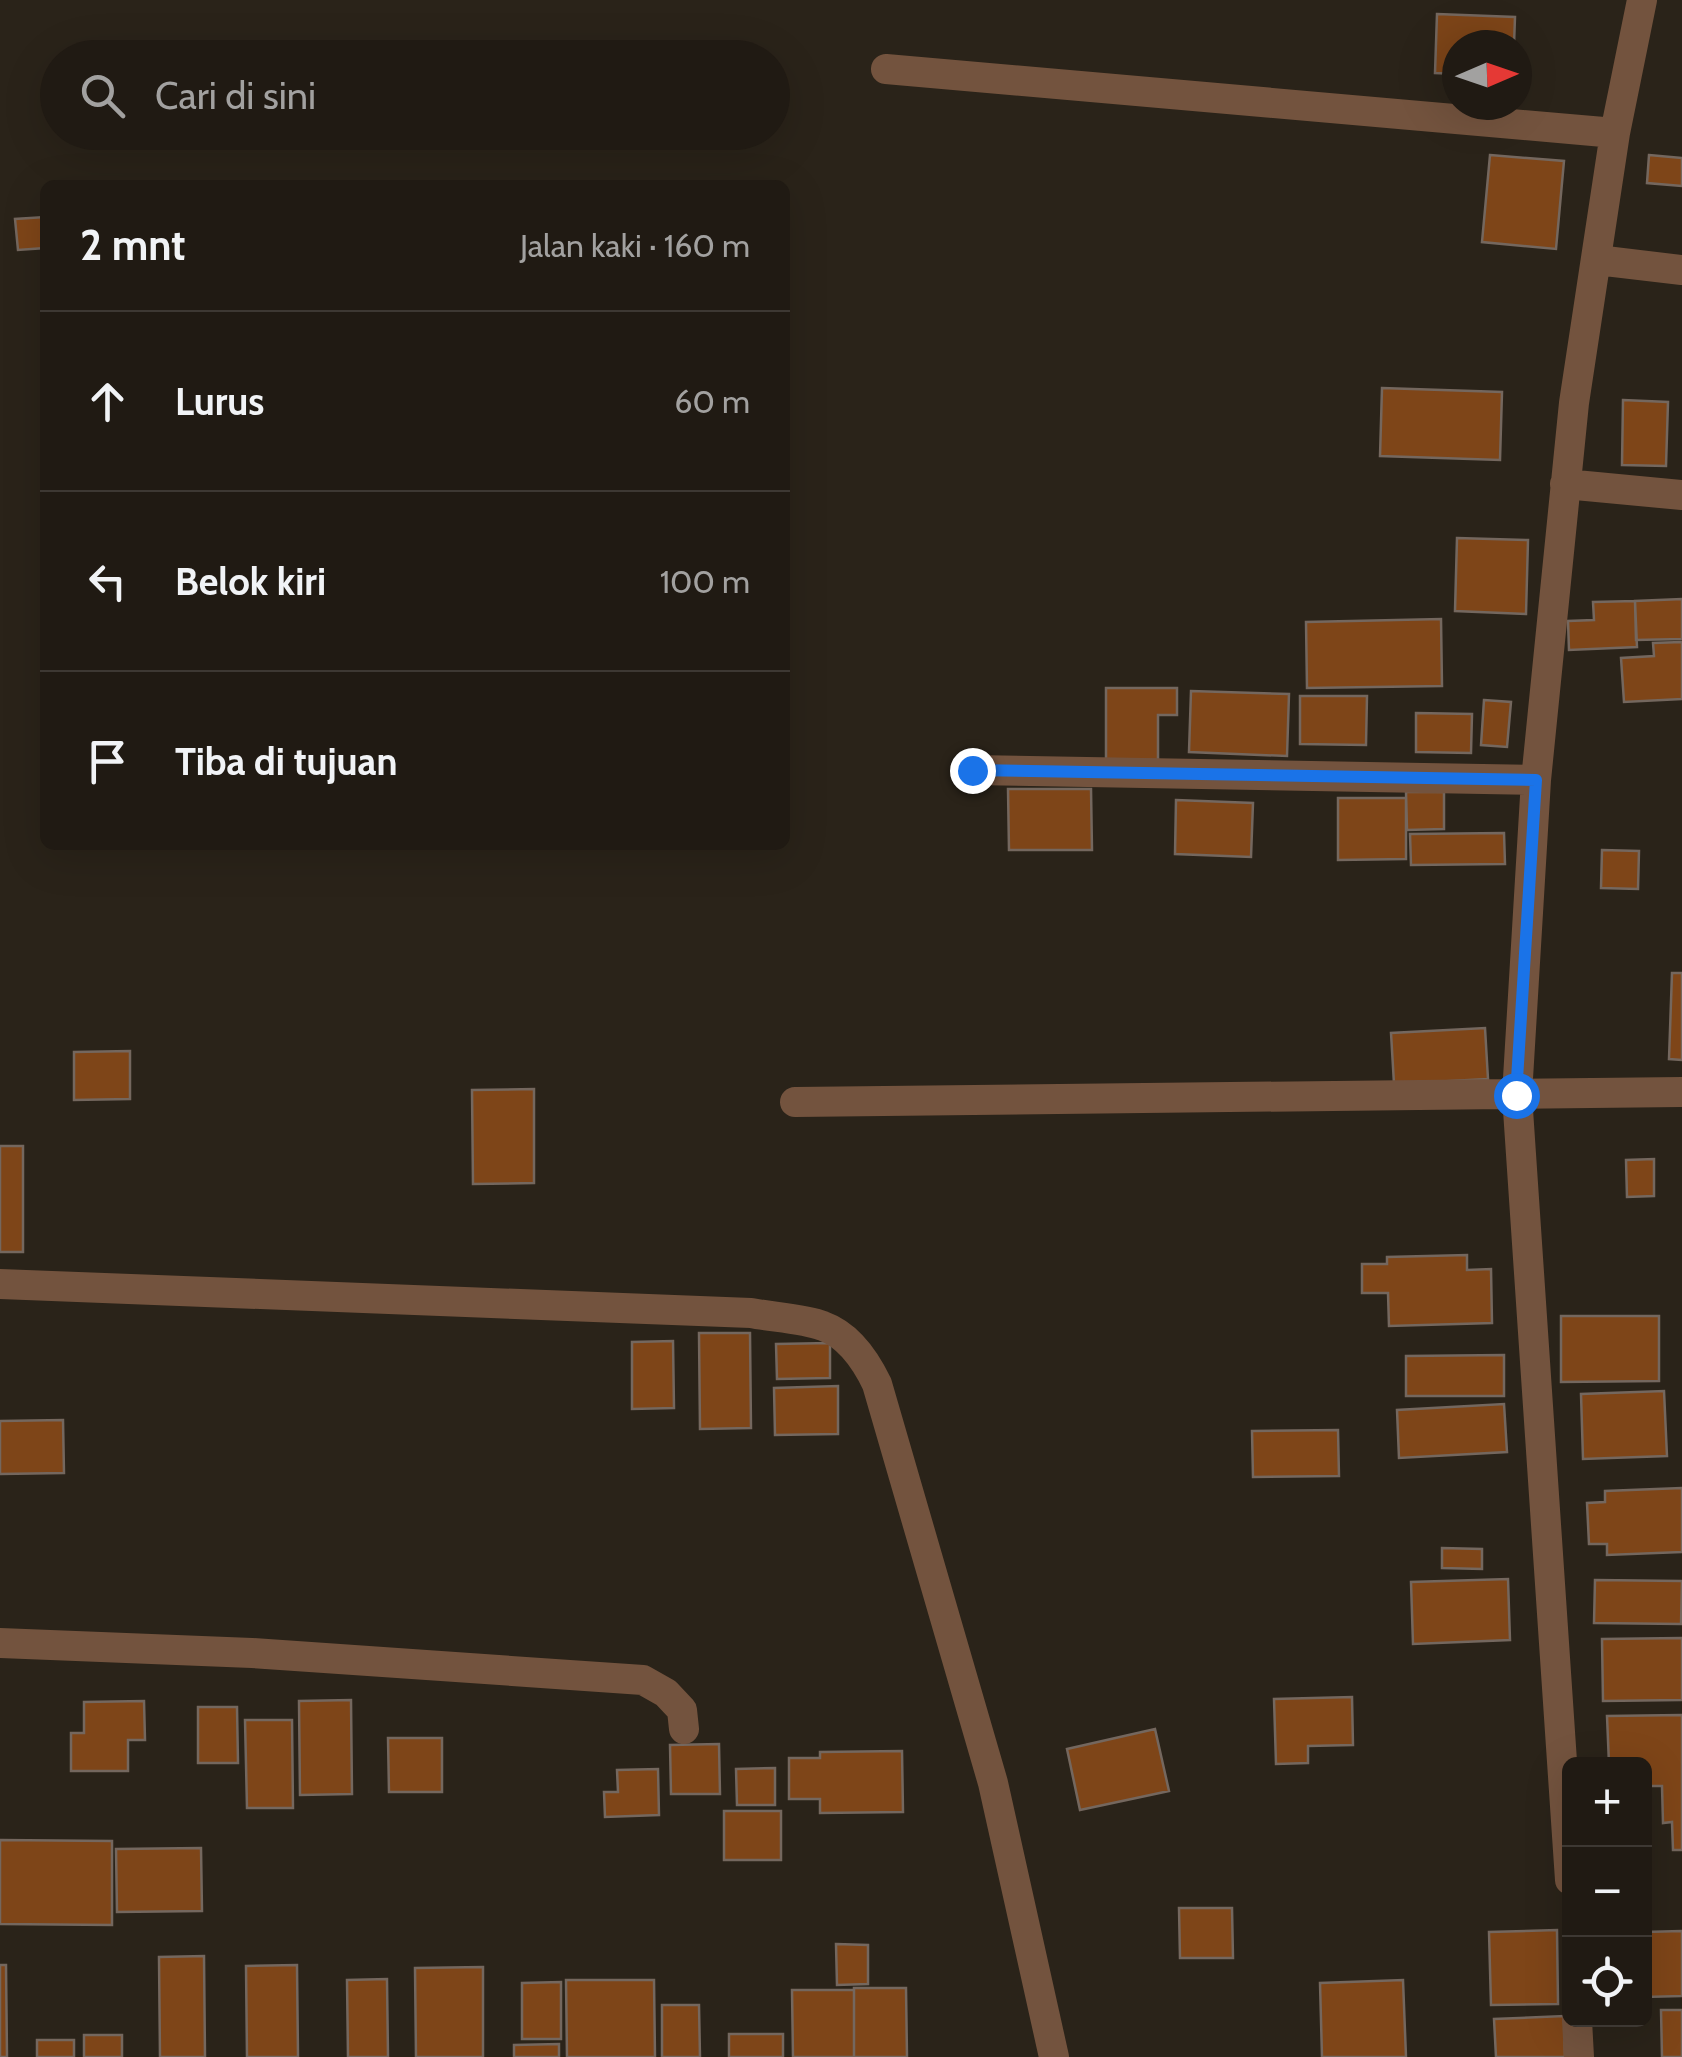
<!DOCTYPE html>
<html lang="id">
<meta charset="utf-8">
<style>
:root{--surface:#201a13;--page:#28231c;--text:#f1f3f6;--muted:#a2a1a0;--line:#3d3833}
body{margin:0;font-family:Cabin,sans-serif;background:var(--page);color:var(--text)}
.controls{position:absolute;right:30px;bottom:30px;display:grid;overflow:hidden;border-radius:15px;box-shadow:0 10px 40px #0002}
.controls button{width:90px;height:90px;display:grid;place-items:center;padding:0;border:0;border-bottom:2px solid var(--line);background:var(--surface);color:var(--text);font:50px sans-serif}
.compass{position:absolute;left:1442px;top:30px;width:90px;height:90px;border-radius:50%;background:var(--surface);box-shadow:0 10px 40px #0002;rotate:88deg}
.stop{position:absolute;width:30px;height:30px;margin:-22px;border:8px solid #1a73e8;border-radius:50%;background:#fff}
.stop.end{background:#1a73e8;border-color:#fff;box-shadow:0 2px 10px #0008}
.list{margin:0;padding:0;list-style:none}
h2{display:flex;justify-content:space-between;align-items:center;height:130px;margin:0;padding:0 40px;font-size:42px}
h2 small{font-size:32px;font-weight:400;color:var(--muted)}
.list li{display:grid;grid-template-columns:65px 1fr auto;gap:30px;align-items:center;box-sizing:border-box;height:180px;padding:0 40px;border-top:2px solid var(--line)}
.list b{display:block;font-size:38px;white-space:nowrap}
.list em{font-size:32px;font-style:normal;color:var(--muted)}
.icon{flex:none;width:55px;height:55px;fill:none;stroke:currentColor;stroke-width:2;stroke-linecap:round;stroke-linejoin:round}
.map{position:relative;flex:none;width:1682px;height:2057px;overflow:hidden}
.search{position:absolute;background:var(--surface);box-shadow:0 10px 40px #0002;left:40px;top:40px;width:750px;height:110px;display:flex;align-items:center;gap:25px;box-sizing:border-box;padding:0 35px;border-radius:55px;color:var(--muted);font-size:38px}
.panel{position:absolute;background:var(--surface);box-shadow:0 10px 40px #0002;left:40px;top:180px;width:750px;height:670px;border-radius:15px}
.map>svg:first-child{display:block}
.building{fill:#7e4518;stroke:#74675e;stroke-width:2.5}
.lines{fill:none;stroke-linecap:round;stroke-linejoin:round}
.minor{stroke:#73533e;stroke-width:30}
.route{stroke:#1a73e8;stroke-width:12}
</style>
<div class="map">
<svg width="1682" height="2057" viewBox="0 0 1682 2057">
<rect width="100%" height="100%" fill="#2a2319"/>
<!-- building -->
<path class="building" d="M1437 14 1515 17 1514 45H1457V74L1435 73Z
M1490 155 1564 161 1556 249 1482 242Z
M1649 155 1682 158V186L1647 183Z
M45 217V248L18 250 15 219Z
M1382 388 1502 392 1500 460 1380 456Z
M1623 400 1668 402 1666 466 1622 465Z
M1457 538 1528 540 1526 614 1455 611Z
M1682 599V639L1636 640 1635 601Z
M1635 601 1637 647 1569 650 1568 621 1594 620 1593 602Z
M1441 619 1442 686 1307 688 1306 622Z
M1682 642V699L1624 702 1621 658 1654 656 1653 643Z
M1106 688H1177V715H1158V760H1106Z
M1191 691 1289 694 1287 756 1189 752Z
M1300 696H1367L1366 745 1300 744Z
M1484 700 1511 702 1507 747 1481 745Z
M1416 713 1472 714 1471 753 1416 752Z
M1008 789H1091L1092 850H1009Z
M1406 792H1444V829L1407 830Z
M1338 798H1406V859L1338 860Z
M1176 800 1253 803 1251 857 1175 854Z
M1504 833 1505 864 1411 865 1410 834Z
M1602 850 1639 851 1638 889 1601 888Z
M1672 973H1682V1060L1669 1059Z
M1485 1028 1488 1079 1394 1084 1391 1033Z
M130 1051V1099L74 1100V1052Z
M534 1089V1183L473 1184 472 1090Z
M0 1146H23V1252H0Z
M1654 1159V1196L1627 1197 1626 1160Z
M1467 1255V1270L1491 1269 1492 1323 1389 1326 1388 1293H1362V1264H1387V1257Z
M1561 1316H1659V1381L1561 1382Z
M699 1333H750L751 1428 700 1429Z
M673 1341 674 1408 632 1409V1342Z
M830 1343V1378L777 1379 776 1344Z
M1504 1355V1396H1406V1356Z
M838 1386V1434L775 1435 774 1388Z
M1664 1391 1667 1456 1583 1459 1581 1394Z
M1504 1404 1507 1452 1399 1458 1397 1410Z
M63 1420 64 1473 0 1474V1421Z
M1338 1430 1339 1476 1253 1477 1252 1431Z
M1682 1488V1552L1607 1555V1544H1589L1587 1503 1605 1502V1491Z
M1442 1548 1482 1549V1569L1442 1568Z
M1508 1579 1510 1640 1413 1644 1411 1582Z
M1595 1580 1682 1581 1681 1624 1594 1623Z
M1682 1638V1700L1603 1701 1602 1639Z
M1352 1697 1353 1745 1308 1746V1763L1276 1764 1274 1699Z
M351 1700 352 1794 300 1795 299 1701Z
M144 1701 145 1740H128V1771H71V1733H84V1702Z
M198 1707H237L238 1763H198Z
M1682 1715V1850H1673L1672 1822 1663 1823 1662 1786H1644V1764H1609L1607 1716Z
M245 1720H292L293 1808H247Z
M1155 1729 1169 1791 1080 1810 1067 1749Z
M388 1738H442V1792H389Z
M719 1744 720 1794H671L670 1745Z
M902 1751 903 1812 820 1813V1799H789V1758H820V1752Z
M775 1768V1805H737L736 1769Z
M658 1769 659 1815 605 1817 604 1792H618L617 1770Z
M724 1811H781V1860H724Z
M0 1840 112 1841V1925L0 1924Z
M201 1848 202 1911 117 1912 116 1849Z
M1179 1908H1232L1233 1958H1180Z
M1557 1930 1558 2004 1491 2005 1489 1932Z
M1682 1931V1996L1644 1997V1932Z
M836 1944 868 1945V1984L837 1985Z
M204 1956 205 2057H160L159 1957Z
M0 1965H6L7 2057H0Z
M297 1965 298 2057H247L246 1966Z
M483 1967V2057H416L415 1968Z
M387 1979 388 2057H348L347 1980Z
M566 1980H654L655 2057H567Z
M1403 1980 1406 2057H1322L1320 1983Z
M561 1982V2039H522V1983Z
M854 1988H906L907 2057H854Z
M792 1990H854V2057H793Z
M662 2005H699L700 2057H662Z
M1661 2010H1682V2057H1662Z
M1564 2016 1565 2057H1496L1494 2019Z
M729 2034H783V2057H729Z
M84 2035H122V2057H84Z
M37 2040H74V2057H37Z
M559 2044V2057H514V2045Z"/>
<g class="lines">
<!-- minor -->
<path class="minor" d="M886 69 1615 133
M1597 260 1682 270
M1565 484 1682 495
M972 770 1536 780
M795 1102 1682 1092
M0 1284 751 1313C772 1317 805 1319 823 1326 848 1335 866 1361 877 1384L993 1783 1054 2057
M0 1643 252 1653 643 1680 666 1693 682 1710 684 1729
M1570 1880 1517 1095 1536 780 1574 403 1615 133 1642 0
M1577 2020 1579 2057"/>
</g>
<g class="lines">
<!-- route -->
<path class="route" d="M972 770 1536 780 1516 1095"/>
</g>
</svg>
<div class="controls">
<button>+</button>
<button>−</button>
<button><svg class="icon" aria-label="locate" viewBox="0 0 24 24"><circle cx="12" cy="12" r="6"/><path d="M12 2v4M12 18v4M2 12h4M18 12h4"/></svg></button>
</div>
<svg class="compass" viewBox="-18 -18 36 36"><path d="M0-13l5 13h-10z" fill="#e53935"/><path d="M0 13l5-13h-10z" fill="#a2a1a0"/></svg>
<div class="stop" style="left:1516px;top:1095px"></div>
<div class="stop end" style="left:972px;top:770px"></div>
<div class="search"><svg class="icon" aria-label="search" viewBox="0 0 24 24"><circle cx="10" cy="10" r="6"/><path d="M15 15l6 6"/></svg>Cari di sini</div>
<section class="panel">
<h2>2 mnt<small>Jalan kaki · 160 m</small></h2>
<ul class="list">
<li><svg class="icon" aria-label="ahead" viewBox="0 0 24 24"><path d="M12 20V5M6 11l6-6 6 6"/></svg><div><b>Lurus</b></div><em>60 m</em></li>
<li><svg class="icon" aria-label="left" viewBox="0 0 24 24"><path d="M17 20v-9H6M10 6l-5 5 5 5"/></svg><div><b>Belok kiri</b></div><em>100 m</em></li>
<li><svg class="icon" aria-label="arrive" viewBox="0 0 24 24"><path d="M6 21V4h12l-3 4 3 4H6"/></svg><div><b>Tiba di tujuan</b></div></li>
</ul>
</section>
</div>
